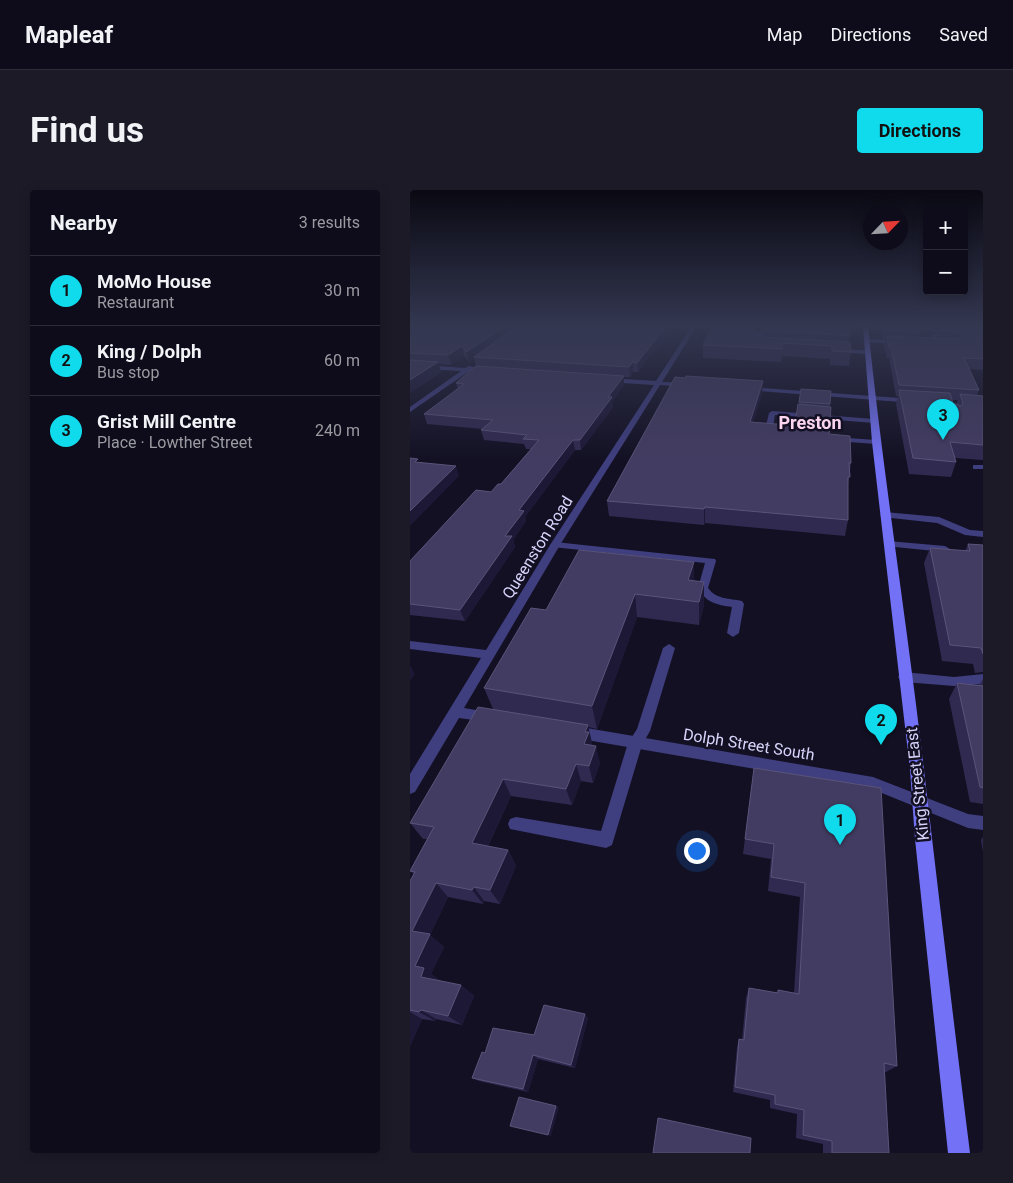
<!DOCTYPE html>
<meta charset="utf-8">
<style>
:root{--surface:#0e0c1a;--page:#1c1a27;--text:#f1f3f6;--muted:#9b9ba2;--line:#2e2c39;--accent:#10dbed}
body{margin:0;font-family:Roboto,sans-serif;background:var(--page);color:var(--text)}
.controls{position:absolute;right:15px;top:15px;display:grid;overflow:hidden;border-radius:5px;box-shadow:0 2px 12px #0003}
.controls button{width:45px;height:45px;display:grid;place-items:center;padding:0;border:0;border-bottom:1px solid var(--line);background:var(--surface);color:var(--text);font:25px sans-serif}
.compass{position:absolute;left:453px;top:15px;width:45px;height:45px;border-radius:50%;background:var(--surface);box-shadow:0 2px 12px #0003;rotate:65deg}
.you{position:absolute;left:286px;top:660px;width:18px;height:18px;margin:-12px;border:4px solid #fff;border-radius:50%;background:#1a73e8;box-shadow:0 0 0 8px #1a73e833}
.badge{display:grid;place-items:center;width:32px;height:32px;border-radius:50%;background:var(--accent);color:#111;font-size:16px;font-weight:700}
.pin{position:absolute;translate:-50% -41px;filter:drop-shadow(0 1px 2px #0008)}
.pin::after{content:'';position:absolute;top:26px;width:18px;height:15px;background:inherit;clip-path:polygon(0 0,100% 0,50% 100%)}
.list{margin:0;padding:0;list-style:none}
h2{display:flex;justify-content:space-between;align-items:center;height:65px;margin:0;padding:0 20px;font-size:21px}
h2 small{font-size:16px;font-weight:400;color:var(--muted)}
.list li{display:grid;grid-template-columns:32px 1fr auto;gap:15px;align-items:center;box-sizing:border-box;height:70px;padding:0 20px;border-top:1px solid var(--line)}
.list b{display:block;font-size:19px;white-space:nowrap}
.list p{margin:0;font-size:16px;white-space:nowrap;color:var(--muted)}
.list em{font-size:16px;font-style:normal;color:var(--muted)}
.map{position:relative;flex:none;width:573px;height:963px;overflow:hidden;border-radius:5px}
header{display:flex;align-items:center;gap:30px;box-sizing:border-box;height:70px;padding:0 25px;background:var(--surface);border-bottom:1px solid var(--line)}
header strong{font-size:24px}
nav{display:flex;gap:28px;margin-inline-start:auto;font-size:18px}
.intro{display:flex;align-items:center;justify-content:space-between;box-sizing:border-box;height:120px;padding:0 30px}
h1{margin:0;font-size:35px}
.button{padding:12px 22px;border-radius:5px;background:var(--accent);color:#111;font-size:18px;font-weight:700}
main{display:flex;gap:30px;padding:0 30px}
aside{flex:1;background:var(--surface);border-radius:5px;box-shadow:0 2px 12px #0003}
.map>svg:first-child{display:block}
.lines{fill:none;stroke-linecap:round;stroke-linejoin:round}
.lane{fill:#3f3e7f;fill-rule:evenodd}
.street{fill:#3f3e7f;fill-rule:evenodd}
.secondary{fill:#7372f6;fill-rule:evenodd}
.wall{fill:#312a50;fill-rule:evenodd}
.shaded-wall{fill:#1d1836}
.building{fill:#433c62;stroke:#5a547a}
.labels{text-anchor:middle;stroke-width:5;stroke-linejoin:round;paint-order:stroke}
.street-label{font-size:16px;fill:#d8d4fc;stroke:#131023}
.far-district-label{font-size:18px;font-weight:bold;fill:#fcd6ef;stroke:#131023}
</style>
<header>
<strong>Mapleaf</strong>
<nav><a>Map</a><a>Directions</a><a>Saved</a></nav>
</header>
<div class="intro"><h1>Find us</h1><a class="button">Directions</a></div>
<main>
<aside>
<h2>Nearby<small>3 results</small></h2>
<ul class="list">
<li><span class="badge">1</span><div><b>MoMo House</b><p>Restaurant</p></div><em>30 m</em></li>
<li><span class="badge">2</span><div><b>King / Dolph</b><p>Bus stop</p></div><em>60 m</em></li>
<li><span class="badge">3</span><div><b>Grist Mill Centre</b><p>Place · Lowther Street</p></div><em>240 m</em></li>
</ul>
</aside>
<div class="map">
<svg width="573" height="963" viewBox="0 0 573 963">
<rect width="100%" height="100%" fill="#131023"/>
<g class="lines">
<!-- lane -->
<path class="lane" d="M352 136H357L351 152 358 155 356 158 345 153Z
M532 138 535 140 534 144 527 147 526 152 506 150 521 149 522 145 529 143Z
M455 149 490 150 493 152 490 154 453 152Z
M423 159 456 160 459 162 456 164 425 162Z
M362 221 464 229 468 231 464 233 365 225 362 242 367 244 358 246 354 244 359 223Z
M423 247 466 250 470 252 466 254 426 251H423Z
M563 275H573V279H563Z
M475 322 529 327 560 340 573 341V347L555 345 527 333 472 327 470 325Z
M478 351 535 356 540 359 535 362 475 356V352Z
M145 352 305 369 306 371 298 398C307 410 319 408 332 411L334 414 329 443 323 447 317 443 322 417C307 415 295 412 288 398L295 373 142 357 140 355Z
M259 454 265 458 240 541 232 555 202 655 196 658 100 639 98 634 100 629 106 627 191 641 218 553 227 539 253 458Z"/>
<!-- street -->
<path class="street" d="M282 136H287L252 192 277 193 280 195 277 197 250 195 150 355 54 518 83 523 85 527 83 531 78 532 49 528 5 602 0 604V584L71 468 0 459V451L76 460 140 355 244 195 197 192 194 190 197 188 246 191Z
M445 136 573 140V144L448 138Z
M0 174 55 178 59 176 80 181 77 183 58 182 0 222V217L51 181 0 178Z
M337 197 504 209 507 211 504 213 335 200V198Z
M494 482 544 487 573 484V494L544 496 494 492 490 490 488 487 490 484Z
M165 536 463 587 558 624 573 626V640L558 638 462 599 165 548 160 546 158 542 160 538Z"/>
<!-- secondary -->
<path class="secondary" d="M453 136H458C473 285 497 432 514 580 529 708 544 836 560 963H538L505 649 500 580 462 252Z"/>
</g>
<!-- wall -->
<path class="wall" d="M0 136H263L228 182H223L220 187H214V195L202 212 203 217 171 260H165L115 327 116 331 103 350 105 357 55 431 0 425V371L91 294 121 259H116L114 254 74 250 71 240 73 239 17 234 14 224 48 199 46 193 66 176 64 168 59 172 54 166 41 175 29 174 31 182 0 203Z
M303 136H349L347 143 352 147H354V140L440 146 438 152 441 162 439 176 420 175V169L372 166 371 172 293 168V155Z
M473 136H573V180L560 179 569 200 567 205 573 206V270L545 268 546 272 541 287 499 284 486 214 488 206H486L479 168H477L474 156 476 149H473L471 141ZM523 137H534L532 138 529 148H514L520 147ZM542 210H548L546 214 543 213Z
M353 191 352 204 343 232 385 236 391 199 420 214V230L419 238V244L441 273 438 294V330L435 346 295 333 294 335 199 326 197 311Z
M558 354 573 355V482L565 483 563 474 532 471 514 373 520 358 555 361Z
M284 372V391L294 392V415L289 435 227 427 187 539 178 537 182 555 190 573 183 593 171 591 162 615 101 606 78 656 98 660 106 676 90 714 74 711 73 714 38 707 20 745 34 757 21 784 29 790 28 791 51 795 64 806 52 835 26 829 25 831 12 829 0 856V691L4 684 0 681 17 649H13L0 633 83 519 74 498 136 420Z
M573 489V614L560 612 539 509 547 493 569 495Z
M344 578 487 876 476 882H474L479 963H413V954L386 948 387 924 360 918V910L323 902 327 857 329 849 332 850 336 808 339 798 367 803 368 800 384 803 390 707 358 701 361 669 333 664Z
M573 647V662L571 650Z
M178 828 165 878 128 869 118 902 69 891 62 888 75 863 124 845Z"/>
<!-- shaded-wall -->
<path class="shaded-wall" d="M95 136H110L64 167V168L59 172 56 162Z
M256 136H263L228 182 227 173Z
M346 136H349L343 154 344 141Z
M523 136 520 147 509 148 507 151 510 142 511 140Z
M52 156 54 166 41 175 38 165Z
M28 172 31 182 0 203V190Z
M223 172V182L220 187 219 177Z
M214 186V195L202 212 203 217 171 260 170 250 198 207Z
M353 191 352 204 339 246 340 232Z
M163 250 165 260 115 327 116 331 103 350 105 357 55 431 50 420 95 346 109 320Z
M46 276 49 286 0 336V321Z
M295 317V333L294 335V319Z
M284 372V395L278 390Z
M294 392V415L289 435V412Z
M225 404 227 427 187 539 182 516Z
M0 475 5 484 0 491Z
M178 535 182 553 183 560 174 554 175 542Z
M186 556 190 573 183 593 179 576Z
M166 574 171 591 162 615 156 599Z
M93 589 101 606 72 668 62 653Z
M98 660 106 676 90 714 80 700Z
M26 693 38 707 20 745 34 757 21 784 29 790 26 798 11 787 5 776 2 741Z
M64 697 74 711 73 714 62 700Z
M51 795 64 806 52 835 38 826Z
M11 820 26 829 25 831 9 822Z
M0 822 12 829 0 856Z
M175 824 178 828 165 878 161 875Z
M123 865 128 869 118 902 113 899Z
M146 916 149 917 141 946 138 945Z"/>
<!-- building -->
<path class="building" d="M0 136H95L56 162 52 156 38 165 0 163Z
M107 136H256L227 173 223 172 219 177 64 167Z
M303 136H346L344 141 352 147 440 152 441 162 422 161V156L373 153 372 159 293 155Z
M356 136H439L440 146 354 140Z
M474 136H523L522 139 511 140 510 142 475 141Z
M536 136H573V169L554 168 569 200 489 195 481 157H479L477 146 547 149 552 146 551 144 547 142 531 141 532 138Z
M0 170 28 172 0 190Z
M66 176 214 186 198 207H202L170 250H163L109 320 114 321 95 346H102L50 420 0 414V371L66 300 81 302 88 294H91L129 250 113 249 117 245 71 240 83 230 14 224 54 194 46 193Z
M276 186 353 191 340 232 420 238 419 244 440 246 441 273H439L440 287H438V330L295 317 294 319 197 311 265 187 275 188Z
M391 199 421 201 420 214 389 212Z
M489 200 540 203 543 213 551 216 553 213 550 204 573 206V255L540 252 546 272 503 268Z
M388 214 421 217 420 230 386 227Z
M0 268 8 269 5 272 46 276 0 321Z
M558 354 573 355V464L571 458 540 455 520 358 560 361Z
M169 360 284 372 278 390 294 392 289 412 225 404 182 516 74 498 121 418 136 420Z
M547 493 573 496V598L570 597Z
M68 517 178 535 175 542H179L174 554 186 556 179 576 166 574 156 599 93 589 62 653 98 660 80 700 64 697 62 700 26 693 2 741 20 744 5 776 14 778 11 787 51 795 38 826 11 820 9 822 0 820V691L5 682 0 681 24 637 0 633Z
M344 578 471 598 487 876 474 873 479 963H422V951L393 945 394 920 365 914V905L325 897 329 849 334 850 339 798 368 803V800L389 804 395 693 361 687 364 654 335 649Z
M134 815 175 824 161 875 123 865 113 899 62 888 72 862 75 863 83 838 124 845Z
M109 907 146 916 138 945 100 936Z
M248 928 341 948 340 963H243Z"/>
<!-- sky -->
<linearGradient id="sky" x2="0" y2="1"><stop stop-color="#0a0913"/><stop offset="0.5" stop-color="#333750"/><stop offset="1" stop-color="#333750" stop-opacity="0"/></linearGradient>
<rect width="573" height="271" fill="url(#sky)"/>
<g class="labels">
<!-- street labels -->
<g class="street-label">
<text transform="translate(127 357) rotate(-58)" y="6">Queenston Road</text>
<text transform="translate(339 554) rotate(9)" y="6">Dolph Street South</text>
<text transform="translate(507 594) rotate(-96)" y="6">King Street East</text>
</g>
<!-- far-district labels -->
<g class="far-district-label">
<text x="400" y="239">Preston</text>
</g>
</g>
</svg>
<div class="controls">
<button>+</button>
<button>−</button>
</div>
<svg class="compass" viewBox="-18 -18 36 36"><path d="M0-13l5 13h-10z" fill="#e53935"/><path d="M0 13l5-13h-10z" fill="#9b9ba2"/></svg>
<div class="you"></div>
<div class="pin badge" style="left:430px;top:655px">1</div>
<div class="pin badge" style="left:471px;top:555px">2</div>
<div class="pin badge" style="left:533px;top:250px">3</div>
</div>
</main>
